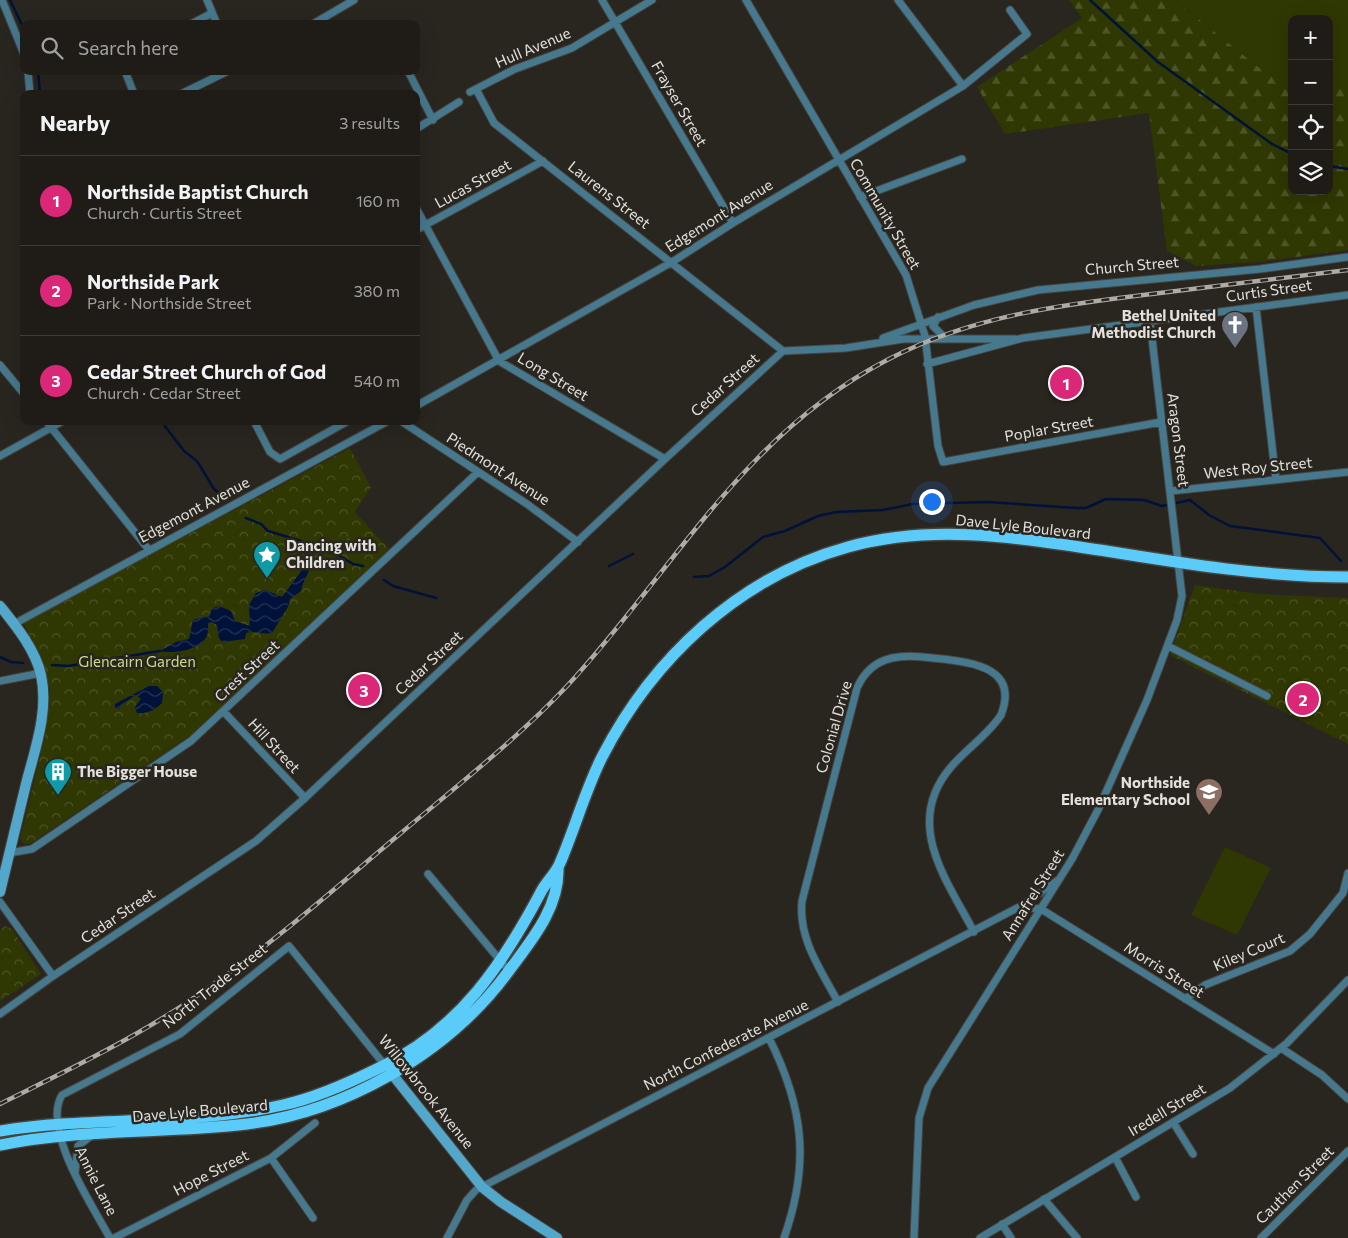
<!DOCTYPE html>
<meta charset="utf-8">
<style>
:root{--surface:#1f1c17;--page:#272520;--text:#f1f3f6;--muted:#a1a1a1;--line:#3c3a36;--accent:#db2777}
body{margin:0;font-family:Commissioner,sans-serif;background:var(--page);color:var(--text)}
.controls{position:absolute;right:15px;top:15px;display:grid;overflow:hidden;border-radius:10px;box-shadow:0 5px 20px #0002}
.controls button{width:45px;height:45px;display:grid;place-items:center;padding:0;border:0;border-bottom:1px solid var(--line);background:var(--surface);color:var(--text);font:25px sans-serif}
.you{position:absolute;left:931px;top:501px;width:18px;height:18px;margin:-12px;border:4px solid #fff;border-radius:50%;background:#1a73e8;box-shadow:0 0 0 8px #1a73e833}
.badge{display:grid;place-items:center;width:32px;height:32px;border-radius:50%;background:var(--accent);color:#fff;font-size:16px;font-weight:700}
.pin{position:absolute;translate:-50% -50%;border:2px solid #fff;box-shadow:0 1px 5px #0006}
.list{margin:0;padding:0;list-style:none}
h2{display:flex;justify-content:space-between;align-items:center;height:65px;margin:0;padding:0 20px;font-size:21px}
h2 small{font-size:16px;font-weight:400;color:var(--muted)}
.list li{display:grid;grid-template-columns:32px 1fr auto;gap:15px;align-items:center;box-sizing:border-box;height:90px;padding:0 20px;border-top:1px solid var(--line)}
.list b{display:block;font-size:19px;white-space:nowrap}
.list p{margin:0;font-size:16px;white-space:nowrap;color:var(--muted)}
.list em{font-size:16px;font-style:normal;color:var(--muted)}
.icon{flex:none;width:28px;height:28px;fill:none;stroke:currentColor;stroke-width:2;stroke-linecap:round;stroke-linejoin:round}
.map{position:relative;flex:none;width:1348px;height:1238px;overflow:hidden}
.search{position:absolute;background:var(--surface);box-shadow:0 5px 20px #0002;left:20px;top:20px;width:400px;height:55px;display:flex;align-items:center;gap:12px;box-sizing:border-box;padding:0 18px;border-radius:10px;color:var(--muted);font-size:19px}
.panel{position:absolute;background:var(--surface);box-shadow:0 5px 20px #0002;left:20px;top:90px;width:400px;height:335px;border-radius:10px}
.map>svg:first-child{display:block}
.grass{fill:#2f3702}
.forest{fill:url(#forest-firs)}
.park{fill:url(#park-crowns)}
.garden{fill:url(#garden-furrows)}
.water{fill:url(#water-waves)}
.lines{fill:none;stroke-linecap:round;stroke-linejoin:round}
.stream{stroke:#00123a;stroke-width:2.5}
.street-casing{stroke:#47433d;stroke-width:9}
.secondary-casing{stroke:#47433d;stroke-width:12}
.primary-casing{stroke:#47433d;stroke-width:14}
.street{stroke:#46788e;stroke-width:7}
.secondary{stroke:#53a7cb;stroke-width:10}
.primary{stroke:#5bccfa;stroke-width:11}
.rail-casing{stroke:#aeaba7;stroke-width:4.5}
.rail{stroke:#29251f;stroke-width:2.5;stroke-dasharray:8;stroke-linecap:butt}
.labels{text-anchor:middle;stroke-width:5;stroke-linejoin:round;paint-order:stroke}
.street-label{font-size:15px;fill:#e3e0dc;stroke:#29251f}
.poi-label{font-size:15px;font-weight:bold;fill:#e3e0dc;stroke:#29251f;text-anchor:end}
.park-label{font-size:15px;fill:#cbde88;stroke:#29251f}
</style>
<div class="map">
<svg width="1348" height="1238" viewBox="0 0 1348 1238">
<defs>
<pattern id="forest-firs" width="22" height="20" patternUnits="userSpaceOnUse" patternTransform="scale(1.25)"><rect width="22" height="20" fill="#2f3702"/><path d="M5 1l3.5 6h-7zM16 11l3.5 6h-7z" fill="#4d5426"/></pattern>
<pattern id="park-crowns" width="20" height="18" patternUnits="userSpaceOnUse" patternTransform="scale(1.25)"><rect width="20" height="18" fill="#2f3702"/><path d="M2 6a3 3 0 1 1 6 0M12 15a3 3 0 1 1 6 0" fill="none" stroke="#4d5426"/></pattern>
<pattern id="garden-furrows" width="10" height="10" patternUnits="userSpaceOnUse" patternTransform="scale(1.25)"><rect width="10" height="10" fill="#2f3702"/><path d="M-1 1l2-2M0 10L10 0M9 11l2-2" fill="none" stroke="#4d5426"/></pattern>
<pattern id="water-waves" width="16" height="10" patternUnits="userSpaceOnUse" patternTransform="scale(1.25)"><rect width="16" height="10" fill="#00123a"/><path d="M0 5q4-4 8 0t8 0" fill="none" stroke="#253456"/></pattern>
</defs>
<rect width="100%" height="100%" fill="#29251f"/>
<!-- grass -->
<path class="grass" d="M1175 0H1348V71L1329 76V19H1292L1291 78 1268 75Z
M1225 847 1271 868 1237 935 1191 915Z"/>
<!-- forest -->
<path class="forest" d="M1069 0H1175L1268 75 1292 78V191H1329V76L1348 71V250L1258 262 1196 266 1167 251 1149 113 1005 134 977 87 1082 18Z"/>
<!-- park -->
<path class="park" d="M350 448 371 487 355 512 389 549 190 736 30 844H24L20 839 45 736 50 689 41 656 23 623Z
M1195 585 1260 594 1348 598V744L1170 655Z
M5 926 12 929 41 974 0 1001V930Z"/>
<!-- garden -->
<path class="garden" d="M341 534 356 542 373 545 368 555 336 541Z"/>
<!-- water -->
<path class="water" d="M314 554C313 569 303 578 301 591L290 599 289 605 272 633C263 635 254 630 246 633L245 639 222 642 219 638 217 625 212 622 208 623C208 628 209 634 205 639 199 650 172 654 160 651L176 642 189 639 193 620 209 616 213 608 219 606 231 611 235 621 250 626 249 605 256 593 265 590 282 597Z
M149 686H157L163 692 162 703C155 710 147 714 137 713L135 707 141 699 136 695 122 704 119 709 115 708V704Z"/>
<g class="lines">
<!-- stream -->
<path class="stream" d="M10 0 24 29
M1090 0 1158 62 1272 144 1292 154
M38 71 40 94
M1329 166 1348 169
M161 421 184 451 197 461 214 489 224 497
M246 518 261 524 268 531 301 541 315 550 335 553 353 564 363 566
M609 566 633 554
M694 577 709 576 725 567 763 537 785 531 818 516 836 512 883 510 913 504 988 502 1076 508H1086L1106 499 1144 500 1162 506 1190 500 1209 515 1230 526 1320 538 1341 561
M384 580 393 586 436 598
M0 657 11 662 23 663
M52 665 68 666 160 651"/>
<defs>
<path id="street" d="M2 0 24 54
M207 0 217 24
M602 0 733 223
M746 0 906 275 925 336 938 446 943 462 1161 422
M898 0 963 86
M191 24 212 13
M313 24 354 0
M28 71 30 94
M125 71 134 94
M408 71 433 120
M476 89 494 123 783 351
M470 92 515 69 572 48 652 0
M181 94 228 71
M416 129 459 102
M860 197 962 159
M416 208 499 361 665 459
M416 230 543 161
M1256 307 1276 480
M938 317 933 326 945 338
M883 338 974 305 1038 290 1260 269 1348 257
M927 364 1023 338 1348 295
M0 365 24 394
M416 406 672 262 733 223 963 86 1027 34 1010 10
M46 421 149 550
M254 421 270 452 280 459 348 421
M401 421 527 504 578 542
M0 456 63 421
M1171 491 1348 472
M14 624 388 421
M1168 646 1267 696
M0 681 41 673
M224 712 305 798
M9 853 32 849 191 741 477 473
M428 874 509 971
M0 902 53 976
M1020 907 1058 880
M1185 999 1205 985 1290 951 1310 934 1343 893 1348 873
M838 1002C821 970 798 939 802 901L857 688C874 650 908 655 943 659 975 663 1019 669 1001 715 988 735 966 749 951 767 903 823 946 879 974 932
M0 1014 53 976 256 841 305 798 665 459 783 351 846 348 903 339H1015
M769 1038C804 1108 810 1164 784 1238
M1281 1048 1322 1075 1348 1099
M1173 1122 1193 1154
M1115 1157 1136 1197
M271 1158 313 1218
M75 1173 78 1146 91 1136
M1044 1199 1077 1238
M1002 1224 1011 1238
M110 1238C93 1207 41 1129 62 1095L180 1034 289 946 387 1068
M114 1238 271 1158 315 1123
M447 1238 467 1200 476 1190 1019 907 1041 909 1274 1054
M914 1238 919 1118 928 1088 1072 859 1098 810 1147 700 1177 620 1182 596 1150 321
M980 1238 1230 1088 1287 1043 1348 980
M1261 1238 1348 1151"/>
<path id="secondary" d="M0 606C16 626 35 649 41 675 49 711 35 749 26 784 17 820 9 856 0 892
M392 1074 482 1187 501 1202 557 1238"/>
<path id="primary" d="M0 1131C93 1116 190 1126 283 1105 316 1098 351 1082 381 1067 460 1029 503 964 542 890 548 880 556 873 560 863 575 828 585 791 602 757 653 658 739 577 848 547 935 523 1019 538 1106 551 1186 564 1266 577 1348 577
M0 1145C77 1129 160 1133 238 1125 340 1115 447 1055 508 972 530 942 559 909 558 869"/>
</defs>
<!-- street casing -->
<use href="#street" class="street-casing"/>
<!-- secondary casing -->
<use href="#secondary" class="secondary-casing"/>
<!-- primary casing -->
<use href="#primary" class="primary-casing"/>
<!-- street -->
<use href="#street" class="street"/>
<!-- secondary -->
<use href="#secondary" class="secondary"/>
<!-- primary -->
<use href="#primary" class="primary"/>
<defs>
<path id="rail" d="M0 1104C66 1071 134 1039 195 997 268 948 334 889 401 833 458 785 517 739 568 685 675 569 743 434 889 359 974 315 1066 304 1160 293 1222 285 1285 278 1348 270"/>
</defs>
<!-- rail casing -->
<use href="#rail" class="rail-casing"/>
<!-- rail -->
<use href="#rail" class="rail"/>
</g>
<!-- icons -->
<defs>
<symbol id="church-pin" viewBox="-11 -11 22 30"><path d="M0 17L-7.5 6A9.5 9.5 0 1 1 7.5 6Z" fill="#6b7280" stroke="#29251f"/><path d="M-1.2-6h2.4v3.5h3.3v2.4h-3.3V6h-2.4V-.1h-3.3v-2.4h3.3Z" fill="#fff"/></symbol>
<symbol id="sight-pin" viewBox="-11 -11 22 30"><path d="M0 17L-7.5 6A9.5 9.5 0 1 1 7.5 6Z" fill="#0f9aa8" stroke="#29251f"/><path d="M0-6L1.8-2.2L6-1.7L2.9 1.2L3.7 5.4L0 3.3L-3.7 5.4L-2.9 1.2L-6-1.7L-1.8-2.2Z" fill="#fff"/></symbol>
<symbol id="building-pin" viewBox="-11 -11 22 30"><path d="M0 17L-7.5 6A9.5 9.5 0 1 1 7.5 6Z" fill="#0f9aa8" stroke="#29251f"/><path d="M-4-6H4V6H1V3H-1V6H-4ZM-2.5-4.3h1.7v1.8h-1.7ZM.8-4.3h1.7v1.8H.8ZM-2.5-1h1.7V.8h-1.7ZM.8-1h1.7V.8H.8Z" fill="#fff"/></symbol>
<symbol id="school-pin" viewBox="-11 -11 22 30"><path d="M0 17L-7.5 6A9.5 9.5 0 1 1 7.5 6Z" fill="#8d6e63" stroke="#29251f"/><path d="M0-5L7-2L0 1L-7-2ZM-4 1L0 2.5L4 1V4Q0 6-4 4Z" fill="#fff"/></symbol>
</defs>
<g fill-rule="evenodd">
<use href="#church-pin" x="1219" y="309" width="32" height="43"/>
<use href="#sight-pin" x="251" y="539" width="32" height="43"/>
<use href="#building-pin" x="42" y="756" width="32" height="43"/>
<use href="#school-pin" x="1193" y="776" width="32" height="43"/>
</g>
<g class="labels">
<!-- street labels -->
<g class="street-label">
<text transform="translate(533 48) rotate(-23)" y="5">Hull Avenue</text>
<text transform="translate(679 104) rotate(60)" y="5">Frayser Street</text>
<text transform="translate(473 184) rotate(-29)" y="5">Lucas Street</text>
<text transform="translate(609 195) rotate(38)" y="5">Laurens Street</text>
<text transform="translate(885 214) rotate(60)" y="5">Community Street</text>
<text transform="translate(719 216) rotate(-32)" y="5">Edgemont Avenue</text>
<text transform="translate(1132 266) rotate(-5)" y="5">Church Street</text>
<text transform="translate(1269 291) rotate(-8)" y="5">Curtis Street</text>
<text transform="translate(553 377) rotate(31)" y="5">Long Street</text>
<text transform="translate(725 385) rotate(-42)" y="5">Cedar Street</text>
<text transform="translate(1049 429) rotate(-10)" y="5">Poplar Street</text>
<text transform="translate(1178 440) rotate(83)" y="5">Aragon Street</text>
<text transform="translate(1258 468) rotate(-6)" y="5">West Roy Street</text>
<text transform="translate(498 469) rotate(33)" y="5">Piedmont Avenue</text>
<text transform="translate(194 510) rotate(-28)" y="5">Edgemont Avenue</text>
<text transform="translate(1023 527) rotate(6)" y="5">Dave Lyle Boulevard</text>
<text transform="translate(429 663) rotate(-43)" y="5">Cedar Street</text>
<text transform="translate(247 671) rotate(-43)" y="5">Crest Street</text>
<text transform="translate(834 727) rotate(-74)" y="5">Colonial Drive</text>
<text transform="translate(274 746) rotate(47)" y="5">Hill Street</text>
<text transform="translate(1033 895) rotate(-58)" y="5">Annafrel Street</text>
<text transform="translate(118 916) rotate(-34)" y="5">Cedar Street</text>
<text transform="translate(1249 952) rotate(-23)" y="5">Kiley Court</text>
<text transform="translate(1164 970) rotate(32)" y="5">Morris Street</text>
<text transform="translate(215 986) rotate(-38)" y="5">North Trade Street</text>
<text transform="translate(726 1045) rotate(-27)" y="5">North Confederate Avenue</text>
<text transform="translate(426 1092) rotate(51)" y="5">Willowbrook Avenue</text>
<text transform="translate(1167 1110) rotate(-31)" y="5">Iredell Street</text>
<text transform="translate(200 1111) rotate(-5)" y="5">Dave Lyle Boulevard</text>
<text transform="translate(211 1173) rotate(-27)" y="5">Hope Street</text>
<text transform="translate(96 1181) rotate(63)" y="5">Annie Lane</text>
<text transform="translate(1295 1185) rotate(-45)" y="5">Cauthen Street</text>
</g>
<!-- poi labels -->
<g class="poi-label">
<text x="1216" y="321">Bethel United<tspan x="1216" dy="17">Methodist Church</tspan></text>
<text x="286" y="551" text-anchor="start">Dancing with<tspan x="286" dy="17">Children</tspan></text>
<text x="77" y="777" text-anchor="start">The Bigger House</text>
<text x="1190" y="788">Northside<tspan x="1190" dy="17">Elementary School</tspan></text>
</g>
<!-- park labels -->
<g class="park-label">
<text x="137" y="667">Glencairn Garden</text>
</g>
</g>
</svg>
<div class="controls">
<button>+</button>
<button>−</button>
<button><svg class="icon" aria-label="locate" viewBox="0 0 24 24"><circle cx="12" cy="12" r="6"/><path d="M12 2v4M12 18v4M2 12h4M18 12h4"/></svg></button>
<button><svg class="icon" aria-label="layers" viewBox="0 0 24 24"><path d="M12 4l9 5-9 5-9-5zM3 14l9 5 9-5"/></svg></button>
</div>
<div class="you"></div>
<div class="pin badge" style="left:1066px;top:383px">1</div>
<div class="pin badge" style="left:1303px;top:699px">2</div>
<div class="pin badge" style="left:364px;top:690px">3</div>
<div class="search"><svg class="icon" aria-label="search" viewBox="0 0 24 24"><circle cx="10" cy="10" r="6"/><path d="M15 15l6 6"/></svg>Search here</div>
<section class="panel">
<h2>Nearby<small>3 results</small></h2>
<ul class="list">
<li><span class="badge">1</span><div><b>Northside Baptist Church</b><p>Church · Curtis Street</p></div><em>160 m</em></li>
<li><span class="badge">2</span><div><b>Northside Park</b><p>Park · Northside Street</p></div><em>380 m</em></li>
<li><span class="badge">3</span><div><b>Cedar Street Church of God</b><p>Church · Cedar Street</p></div><em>540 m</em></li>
</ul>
</section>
</div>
